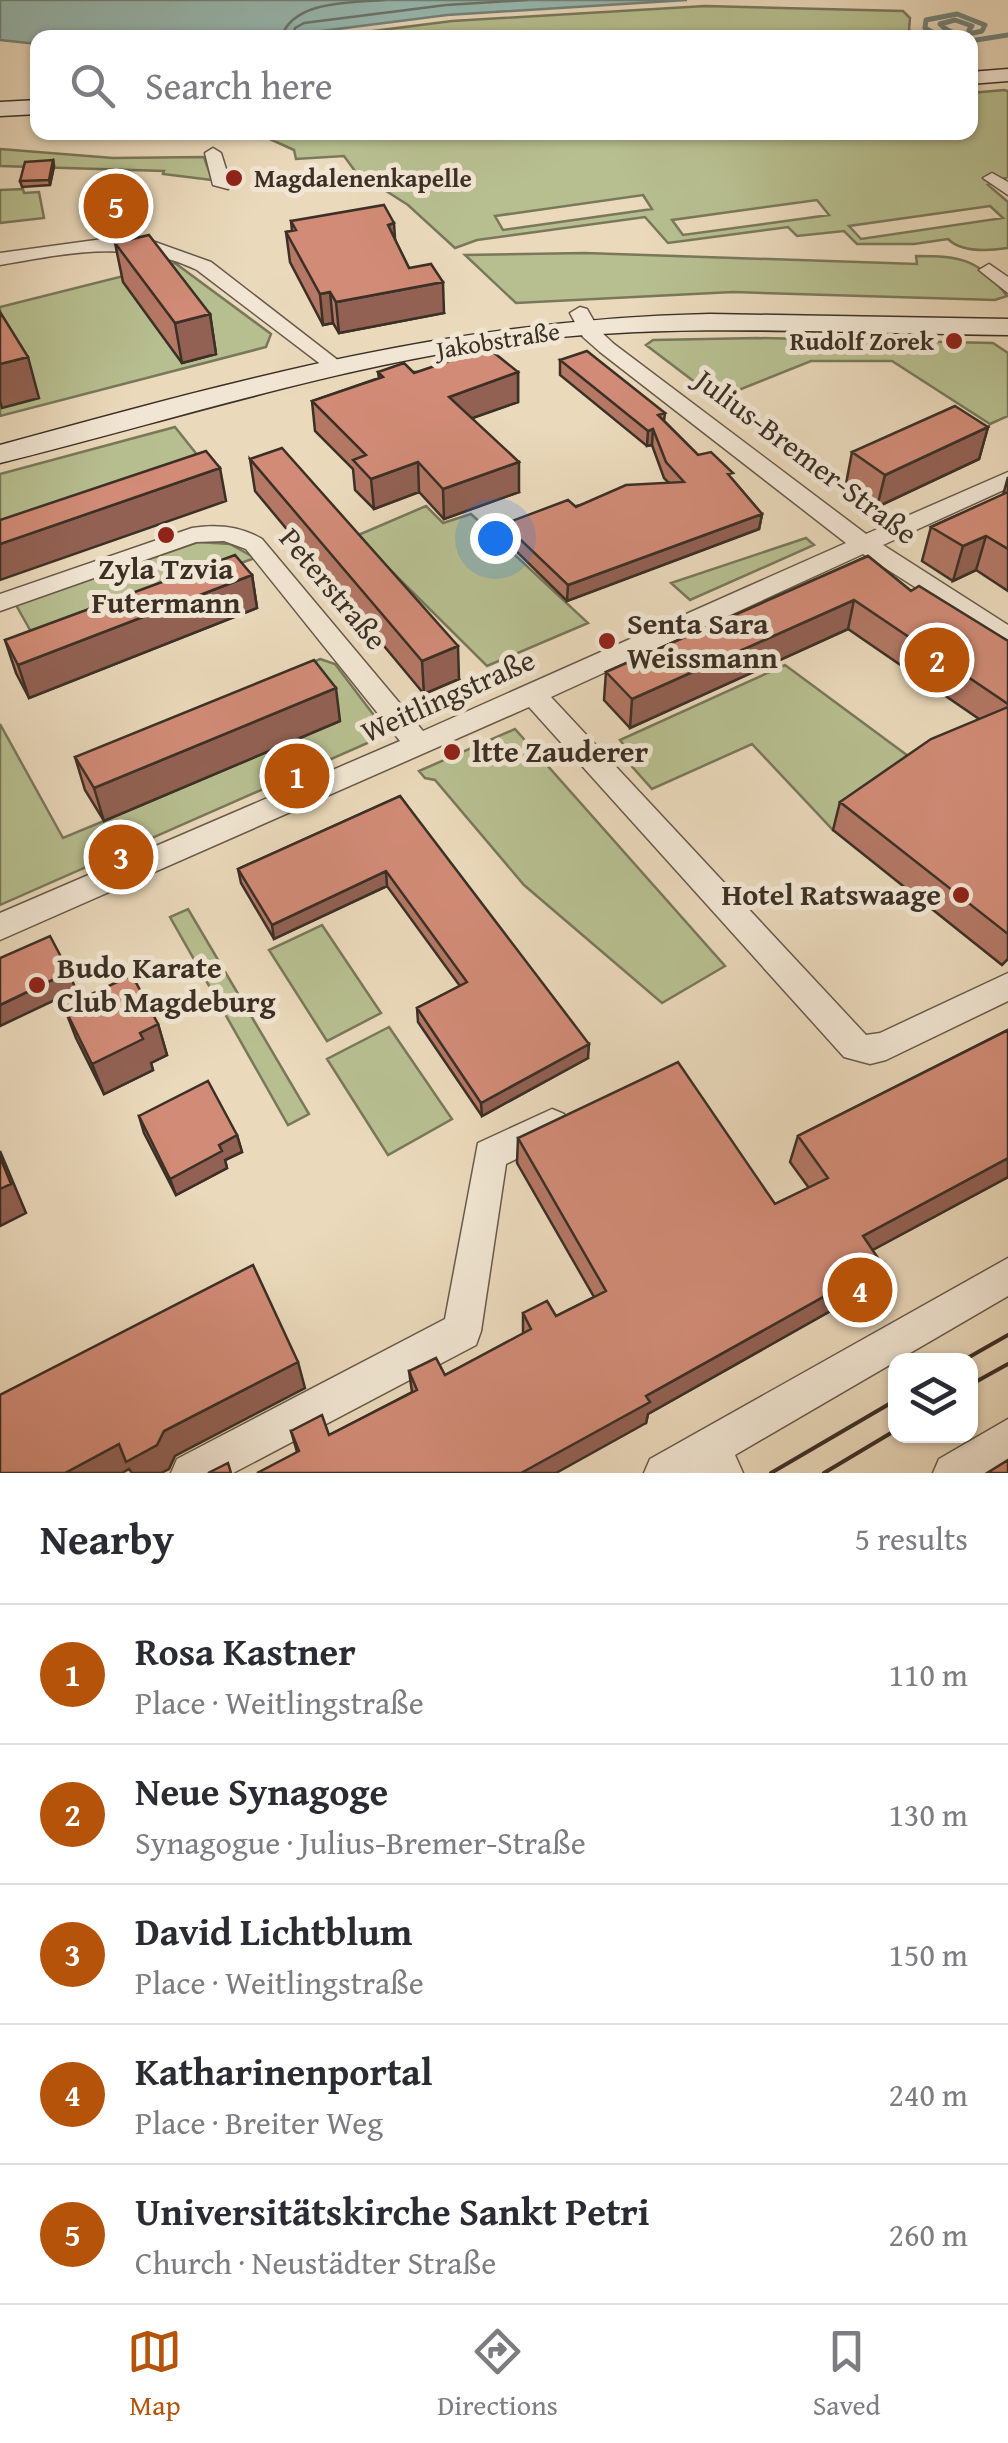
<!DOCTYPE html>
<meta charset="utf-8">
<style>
:root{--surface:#fff;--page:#f2f2f3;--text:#2b2b33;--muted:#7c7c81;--line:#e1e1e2;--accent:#b45309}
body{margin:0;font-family:"Gentium Book Plus",serif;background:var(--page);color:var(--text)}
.controls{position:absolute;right:30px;bottom:30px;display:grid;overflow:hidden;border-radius:20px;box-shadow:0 2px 8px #0004}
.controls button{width:90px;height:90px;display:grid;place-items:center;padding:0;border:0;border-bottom:2px solid var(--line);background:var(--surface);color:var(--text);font:50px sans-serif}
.you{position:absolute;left:495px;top:538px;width:35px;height:35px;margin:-25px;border:8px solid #fff;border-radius:50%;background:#1a73e8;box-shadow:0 0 0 15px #1a73e833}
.badge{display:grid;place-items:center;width:65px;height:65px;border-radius:50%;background:var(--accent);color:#fff;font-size:32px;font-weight:700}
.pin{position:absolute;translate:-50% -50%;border:5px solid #fff;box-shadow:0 2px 10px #0006}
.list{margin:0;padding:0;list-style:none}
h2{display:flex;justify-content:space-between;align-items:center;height:130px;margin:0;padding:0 40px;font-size:42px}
h2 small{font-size:32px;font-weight:400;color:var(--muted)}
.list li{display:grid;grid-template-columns:65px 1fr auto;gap:30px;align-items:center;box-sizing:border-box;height:140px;padding:0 40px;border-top:2px solid var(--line)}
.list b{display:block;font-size:38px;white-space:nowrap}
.list p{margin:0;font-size:32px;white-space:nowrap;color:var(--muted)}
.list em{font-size:32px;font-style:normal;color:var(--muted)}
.icon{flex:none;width:55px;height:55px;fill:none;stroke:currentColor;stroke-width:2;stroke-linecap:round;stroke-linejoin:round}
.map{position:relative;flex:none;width:1008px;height:1473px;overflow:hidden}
.search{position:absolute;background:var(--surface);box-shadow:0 2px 8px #0004;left:30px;right:30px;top:30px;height:110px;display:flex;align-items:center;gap:25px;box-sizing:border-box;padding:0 35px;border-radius:20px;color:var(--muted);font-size:38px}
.sheet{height:830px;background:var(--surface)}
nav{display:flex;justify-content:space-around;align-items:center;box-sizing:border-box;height:140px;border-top:2px solid var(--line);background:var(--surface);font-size:28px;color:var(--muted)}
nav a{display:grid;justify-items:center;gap:5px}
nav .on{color:var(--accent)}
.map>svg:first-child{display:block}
.green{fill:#b7bf90;stroke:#79785b;stroke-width:2.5;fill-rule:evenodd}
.water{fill:#98bab3;stroke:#73837b;stroke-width:2.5}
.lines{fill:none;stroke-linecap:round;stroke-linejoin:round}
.shore{stroke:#6a756c;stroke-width:2.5}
.stream{stroke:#73837b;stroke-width:5}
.street-casing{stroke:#675a4b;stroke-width:3}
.secondary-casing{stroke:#3b3026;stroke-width:3}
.street{fill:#f1e6d3;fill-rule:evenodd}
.secondary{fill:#f1e6d3;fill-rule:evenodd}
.tram{stroke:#3b3026;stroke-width:4}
.wall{fill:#b47865;stroke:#3b3026;stroke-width:2.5}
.shaded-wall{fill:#926153;stroke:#3b3026;stroke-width:2.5}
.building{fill:#d18b76;stroke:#3b3026;stroke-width:2.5}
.poi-dot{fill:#8f2418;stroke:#f1e6d3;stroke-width:4}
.labels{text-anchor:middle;stroke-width:10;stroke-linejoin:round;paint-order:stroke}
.far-poi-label{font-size:25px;font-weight:bold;fill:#3b3026;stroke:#f1e6d3;text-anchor:start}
.far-street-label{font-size:25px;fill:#3b3026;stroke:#f1e6d3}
.street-label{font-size:30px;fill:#3b3026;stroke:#f1e6d3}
.poi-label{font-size:30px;font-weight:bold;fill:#3b3026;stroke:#f1e6d3;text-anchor:start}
</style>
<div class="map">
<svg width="1008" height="1473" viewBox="0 0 1008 1473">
<rect width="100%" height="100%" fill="#ead9bb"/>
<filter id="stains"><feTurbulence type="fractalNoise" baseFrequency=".002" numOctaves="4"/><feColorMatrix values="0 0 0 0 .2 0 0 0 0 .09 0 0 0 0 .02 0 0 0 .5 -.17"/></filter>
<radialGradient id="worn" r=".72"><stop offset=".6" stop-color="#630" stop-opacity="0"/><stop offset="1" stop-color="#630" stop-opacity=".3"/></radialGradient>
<!-- green -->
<path class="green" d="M705 6 903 11 910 18 909 30 922 37 318 38 452 21Z
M1004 90 1008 91V177L988 185 1008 202V248C989 251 962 253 948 239L914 244H857L844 231 797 236 788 227 668 243 645 217 477 240 455 248 408 205 355 171 344 156 296 159 294 150 272 140 304 132H970L971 93ZM643 195 652 209 503 230 495 216ZM817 200 829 215 683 235 672 220ZM990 206 1003 218 861 239 849 226Z
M0 149 113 158 204 157 212 180 163 174 164 171 0 166Z
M23 189 24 193 39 192 44 218 0 223V190Z
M585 253 917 264 916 256C961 256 979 259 1007 296L995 300 733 292 516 303 465 255Z
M175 263 271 334 266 347 0 416V307Z
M757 338 993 343 1008 353V416L990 424 892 361H811L726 395 737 405 729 408 646 345 653 340Z
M175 427 214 476 0 549V474Z
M426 506 443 523 471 514 588 623 487 666 356 536Z
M806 538 814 545 690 600 671 583Z
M198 542 230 544 255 558 34 637 16 605Z
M320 659 335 664 376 718 378 728 372 741 0 905V724L63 838 104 821 292 671Z
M785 665 923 767 833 830 752 744 652 789 619 752 627 749 620 740Z
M515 729 725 966 662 1003 524 885 435 780 425 778 419 771Z
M188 909 309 1114 288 1125 170 917Z
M322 925 381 1013 327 1041 269 950Z
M389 1027 452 1119 388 1155 327 1059Z"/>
<!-- water -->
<path class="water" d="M0 0H687L447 15 267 38H38L37 44 0 40Z"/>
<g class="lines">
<!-- shore -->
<path class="shore" d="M281 38C293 0 350 3 384 0
M293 38 295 28 304 23 446 5 527 0"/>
<!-- stream -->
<path class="stream" d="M942 38 925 28 926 20 957 14 985 25 982 31C967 35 952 37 940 24L955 20 972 26 969 30
M970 41 1008 35"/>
<defs>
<path id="street" d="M213 148 221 153 231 185 228 189 213 185 205 153Z
M992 173 1008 182V195L983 178Z
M103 239 155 242 211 262 348 368 338 374 331 372 197 270C133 239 68 253 0 265V253Z
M989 264 1008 277V293L979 270Z
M580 307 587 309 599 330 614 344 866 534 1008 472V488L883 545 1008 625V646L863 554 551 697 866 1035 880 1033 1008 973V1001L886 1060 870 1064 844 1057 529 707 0 940V913L400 741 246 549 224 541 196 542 0 611V594L192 528C217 524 240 526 262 539L423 731 846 543 600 352 583 337 570 313Z
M552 1109 564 1114 569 1125 564 1136 506 1164 481 1331 476 1345 233 1473H171L177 1459 445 1319 478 1143Z
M1008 1258V1296L735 1455 743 1473H644L650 1459Z
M1008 1419V1462L991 1473H933L939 1459Z"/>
<path id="secondary" d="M1008 69V81L970 84V72Z
M38 100V114L0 116V102Z
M710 314 1008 319V335C849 334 689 322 531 340 349 362 177 419 0 463V445C241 379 457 319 710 314Z"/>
</defs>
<!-- street casing -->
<use href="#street" class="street-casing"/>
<!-- secondary casing -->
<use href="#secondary" class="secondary-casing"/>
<!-- street -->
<use href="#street" class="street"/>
<!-- secondary -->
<use href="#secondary" class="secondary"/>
<!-- tram -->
<path class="tram" d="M964 1360 1008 1335
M970 1385 1008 1364
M771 1473 896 1400
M824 1473 896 1430"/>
</g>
<!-- wall -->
<path class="wall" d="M53 160 54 166 50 185 22 187 20 181Z
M291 221 395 240 409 268 444 313 339 333 333 323 323 325 290 262 286 232 292 231Z
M115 243 210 314 216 354 182 363 123 282Z
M560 360 665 413 664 421 698 455 732 479 762 514 759 529 567 601 504 539V524L669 483 664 478 652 445 647 446 560 375Z
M378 372H518V402L472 418 519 492 444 519 419 492 374 509 355 490 353 469 315 431 312 401 379 378Z
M988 427 979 459 877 507 846 484 852 452Z
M250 459 459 679 424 694 255 491Z
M1008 477V591L976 570 953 581 922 561 931 527 1003 495Z
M868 556 911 591 1008 641V959L1002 965 833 830 840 802 979 719 848 629 630 728 604 700 606 672Z
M252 575 257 608 29 698 16 673 5 640Z
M340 721 104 821 85 790 75 757Z
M400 796 588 1058 482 1116 418 1022 417 1008 460 986 387 886 274 939 241 883 238 869Z
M64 1007 158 1024 167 1055 151 1063 153 1070 104 1094 76 1038Z
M1008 1030V1177L872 1250 871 1288 648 1414 646 1423 297 1452 291 1431 329 1435 412 1392 409 1371 445 1375 523 1334V1313L556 1316 594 1297 517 1163 518 1138 775 1204 809 1188 790 1162 798 1136Z
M139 1116 237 1135 242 1152 225 1160 227 1168 176 1195 144 1133Z"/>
<!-- shaded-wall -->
<path class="shaded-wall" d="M53 160 54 166 50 185 49 180Z
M394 223 396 253 388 225Z
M443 282 444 313 339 333 336 302Z
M330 292 333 323 323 325 320 294Z
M210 314 216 354 182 363 175 323Z
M28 357 39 398 2 408 0 401V364Z
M518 372V402L450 426 449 397Z
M988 427 979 459 877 507 885 475Z
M653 429 652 445 647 446 648 431Z
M418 462 419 492 374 509 371 479Z
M519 462V492L444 519 443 489Z
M220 468 226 501 0 580V544Z
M762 514 759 529 567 601 568 585Z
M986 536 976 570 953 581 963 546Z
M252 575 257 608 29 698 18 665Z
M854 600 848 629 630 728 632 699Z
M458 646 459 679 424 694 422 661Z
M336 688 340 721 104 821 94 788Z
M386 871 387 886 274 939 272 925Z
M69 972 76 990 0 1026V1005Z
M158 1024 167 1055 151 1063 153 1070 104 1094 92 1064 140 1033Z
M589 1044 588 1058 482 1116 481 1103Z
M237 1135 242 1152 225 1160 227 1168 176 1195 170 1179 219 1145Z
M0 1151 26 1213 0 1226Z
M1008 1158V1177L854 1260 863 1236Z
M882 1264 871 1288 648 1414 646 1423 556 1473H521L646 1396Z
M298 1362 305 1388 175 1456 169 1469 161 1473H132L129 1469 122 1473H65L119 1444 164 1431Z"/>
<!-- building -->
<path class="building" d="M53 160 49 180 20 181 25 162Z
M384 205 394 223 388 225 409 268 431 264 443 282 336 302 330 292 320 294 286 232 296 230 291 221Z
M149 235 210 314 175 323 115 243Z
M0 312 28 357 0 364Z
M488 348 518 372 449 397 519 462 443 489 418 462 371 479 353 460 366 455 312 401 383 377 378 372 404 363 414 373Z
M587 351 665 413 658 415 698 455 711 452 733 473 728 474 762 514 568 585 504 524 568 500 576 507 626 485 684 482 666 462 653 429 648 431 560 360Z
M955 406 988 427 885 475 852 452Z
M282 448 458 646 422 661 250 459Z
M206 451 220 468 0 544V520Z
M1008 492V549L986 536 963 546 931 527Z
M235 555 252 575 18 665 5 640Z
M868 556 911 591 919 586 1008 641V704L854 600 632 699 606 672Z
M314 660 336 688 94 788 75 757Z
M1008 707V934L840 802 931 739Z
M400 796 589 1044 481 1103 417 1008 467 982 386 871 272 925 238 869Z
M50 936 69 972 0 1005V958Z
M132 975 158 1024 140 1033 143 1039 92 1064 64 1007Z
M1008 1030V1158L863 1236 882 1264 646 1396 650 1402 521 1473H257L299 1451 291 1431 322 1415 329 1435 417 1390 409 1371 436 1358 445 1375 531 1329 523 1313 547 1301 556 1316 606 1291 518 1138 678 1062 775 1204 828 1178 798 1136Z
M208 1081 237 1135 219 1145 222 1151 170 1179 139 1116Z
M0 1157 11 1184 0 1189Z
M253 1265 298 1362 164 1431 157 1445 126 1462 119 1444 65 1473H0V1395Z
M1008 1460V1473H987Z
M228 1463 231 1473H208Z"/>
<!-- markers -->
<g class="poi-dot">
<circle cx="234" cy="178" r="10"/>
<circle cx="954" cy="341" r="10"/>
<circle cx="166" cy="535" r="10"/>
<circle cx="607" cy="641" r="10"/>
<circle cx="452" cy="752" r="10"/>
<circle cx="961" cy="895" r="10"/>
<circle cx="37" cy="985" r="10"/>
</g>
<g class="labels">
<!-- far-poi labels -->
<g class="far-poi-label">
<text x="254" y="187">Magdalenenkapelle</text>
<text x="934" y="350" text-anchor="end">Rudolf Zorek</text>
</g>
<!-- far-street labels -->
<g class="far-street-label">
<text transform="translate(498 340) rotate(-9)" y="9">Jakobstraße</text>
</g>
<!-- street labels -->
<g class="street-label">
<text transform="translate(806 457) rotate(37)" y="10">Julius-Bremer-Straße</text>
<text transform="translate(333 589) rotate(50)" y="10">Peterstraße</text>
<text transform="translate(448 696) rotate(-24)" y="10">Weitlingstraße</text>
</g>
<!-- poi labels -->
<g class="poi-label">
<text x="166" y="579" text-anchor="middle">Zyla Tzvia<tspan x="166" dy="34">Futermann</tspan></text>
<text x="627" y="634">Senta Sara<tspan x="627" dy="34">Weissmann</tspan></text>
<text x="472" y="762">ltte Zauderer</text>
<text x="941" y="905" text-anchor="end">Hotel Ratswaage</text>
<text x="57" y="978">Budo Karate<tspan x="57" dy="34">Club Magdeburg</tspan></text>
</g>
</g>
<rect width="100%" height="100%" filter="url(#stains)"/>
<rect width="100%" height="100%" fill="url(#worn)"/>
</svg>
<div class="controls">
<button><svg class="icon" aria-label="layers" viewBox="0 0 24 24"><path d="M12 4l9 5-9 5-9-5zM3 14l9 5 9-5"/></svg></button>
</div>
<div class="you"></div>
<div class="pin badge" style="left:297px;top:776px">1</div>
<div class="pin badge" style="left:937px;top:660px">2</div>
<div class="pin badge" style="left:121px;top:857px">3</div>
<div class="pin badge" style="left:860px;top:1290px">4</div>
<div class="pin badge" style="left:116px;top:206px">5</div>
<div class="search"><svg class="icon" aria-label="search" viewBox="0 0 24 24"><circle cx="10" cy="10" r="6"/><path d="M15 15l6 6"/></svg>Search here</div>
</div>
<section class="sheet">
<h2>Nearby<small>5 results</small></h2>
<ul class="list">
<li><span class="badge">1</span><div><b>Rosa Kastner</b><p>Place · Weitlingstraße</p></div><em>110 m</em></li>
<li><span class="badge">2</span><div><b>Neue Synagoge</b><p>Synagogue · Julius-Bremer-Straße</p></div><em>130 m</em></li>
<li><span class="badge">3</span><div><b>David Lichtblum</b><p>Place · Weitlingstraße</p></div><em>150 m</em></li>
<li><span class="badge">4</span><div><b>Katharinenportal</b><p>Place · Breiter Weg</p></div><em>240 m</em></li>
<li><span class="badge">5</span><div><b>Universitätskirche Sankt Petri</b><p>Church · Neustädter Straße</p></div><em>260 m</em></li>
</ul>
</section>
<nav>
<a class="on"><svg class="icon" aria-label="map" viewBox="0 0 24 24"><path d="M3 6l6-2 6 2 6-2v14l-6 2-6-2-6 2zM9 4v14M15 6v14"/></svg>Map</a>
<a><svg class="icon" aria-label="directions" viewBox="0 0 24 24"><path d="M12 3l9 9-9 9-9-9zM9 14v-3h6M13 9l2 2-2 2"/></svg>Directions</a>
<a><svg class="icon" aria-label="saved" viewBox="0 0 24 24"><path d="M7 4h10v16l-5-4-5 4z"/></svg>Saved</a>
</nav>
